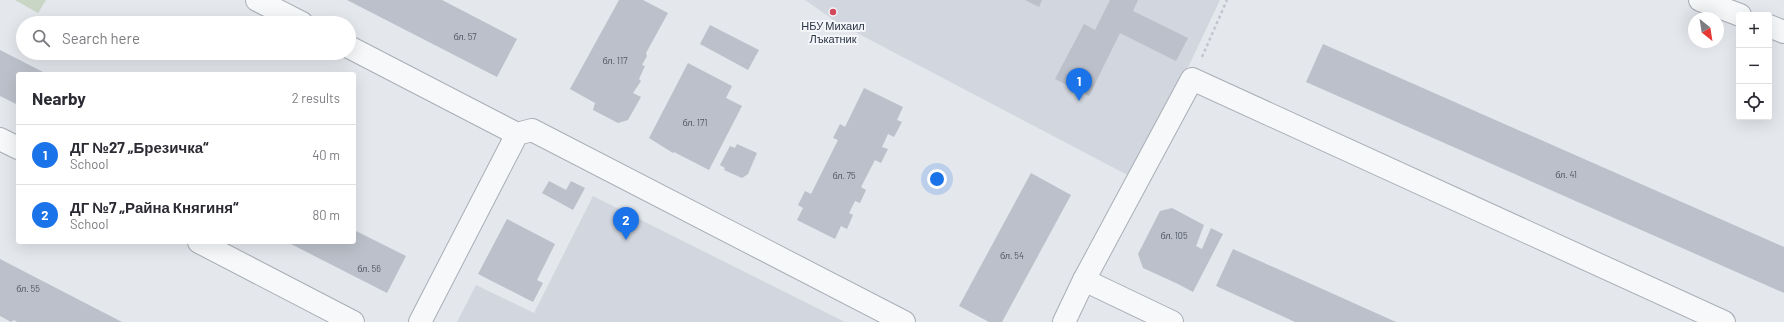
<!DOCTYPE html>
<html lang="en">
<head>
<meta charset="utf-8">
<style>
	:root { --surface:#fff; --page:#f7f7f7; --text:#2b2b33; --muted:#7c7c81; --line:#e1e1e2; --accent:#1a73e8 }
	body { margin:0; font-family:Barlow,sans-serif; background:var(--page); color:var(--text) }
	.controls { position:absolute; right:12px; top:12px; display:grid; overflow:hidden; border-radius:4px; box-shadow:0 4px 16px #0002 }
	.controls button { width:36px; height:36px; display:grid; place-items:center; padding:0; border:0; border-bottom:1px solid var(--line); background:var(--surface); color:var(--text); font:20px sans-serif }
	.compass { position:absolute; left:1688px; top:12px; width:36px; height:36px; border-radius:50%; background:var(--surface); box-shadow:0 4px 16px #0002; rotate:150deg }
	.you { position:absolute; left:937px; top:179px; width:14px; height:14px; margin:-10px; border:3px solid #fff; border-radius:50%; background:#1a73e8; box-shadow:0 0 0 6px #1a73e833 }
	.badge { display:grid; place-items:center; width:26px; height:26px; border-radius:50%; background:var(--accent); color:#fff; font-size:13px; font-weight:700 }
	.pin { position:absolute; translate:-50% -33px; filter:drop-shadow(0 1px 2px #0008) }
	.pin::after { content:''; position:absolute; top:21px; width:14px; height:12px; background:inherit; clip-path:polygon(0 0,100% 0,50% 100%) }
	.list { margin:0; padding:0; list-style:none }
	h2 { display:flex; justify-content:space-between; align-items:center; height:52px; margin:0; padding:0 16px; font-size:17px }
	h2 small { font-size:13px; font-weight:400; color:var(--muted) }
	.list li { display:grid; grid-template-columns:26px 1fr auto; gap:12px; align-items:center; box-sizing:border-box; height:60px; padding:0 16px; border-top:1px solid var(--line) }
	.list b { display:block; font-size:15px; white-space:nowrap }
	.list p { margin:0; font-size:13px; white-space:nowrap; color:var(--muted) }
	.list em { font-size:13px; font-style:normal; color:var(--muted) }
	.icon { flex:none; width:22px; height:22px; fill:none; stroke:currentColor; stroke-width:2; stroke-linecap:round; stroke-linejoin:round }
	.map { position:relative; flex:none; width:1784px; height:322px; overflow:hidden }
	.search { position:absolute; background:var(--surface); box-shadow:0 4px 16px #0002; left:16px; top:16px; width:340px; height:44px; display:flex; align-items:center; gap:10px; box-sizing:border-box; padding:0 14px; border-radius:22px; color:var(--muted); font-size:15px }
	.panel { position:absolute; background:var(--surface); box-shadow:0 4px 16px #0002; left:16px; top:72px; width:340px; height:172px; border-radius:4px }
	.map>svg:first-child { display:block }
</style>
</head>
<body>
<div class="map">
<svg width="1784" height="322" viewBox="0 0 1784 322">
	<rect width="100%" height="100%" fill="#e4e7ec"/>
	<g fill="#d2d6de">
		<path d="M 805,0 L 1220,0 L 1135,179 L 838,23 Z"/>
		<path d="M 593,196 L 845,322 L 457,322 L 476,285 L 534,313 Z"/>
	</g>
	<path fill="#c9d6c5" d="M 15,0 L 46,0 L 38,13 Z"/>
	<g fill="#bbc0ca">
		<path d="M 347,0 L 442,0 L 517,39 L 497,77 Z"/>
		<path d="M 619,0 L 643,0 L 668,13 L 646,53 L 647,56 L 642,65 L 645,66 L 639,79 L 641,81 L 633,93 L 641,97 L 628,120 L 618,123 L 593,110 L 595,103 L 570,89 Z"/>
		<path d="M 1025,0 L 1042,0 L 1039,7 Z"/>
		<path d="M 1110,0 L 1138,0 L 1133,11 L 1188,38 L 1176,61 L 1120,33 L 1089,96 L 1055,79 L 1084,24 L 1095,30 Z"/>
		<path d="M 710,25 L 759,50 L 748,70 L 700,44 Z"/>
		<path d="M 1323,44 L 1784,247 L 1784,293 L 1306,82 Z"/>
		<path d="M 0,50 L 47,74 L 18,74 L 18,105 L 0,96 Z"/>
		<path d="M 688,63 L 732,86 L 726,98 L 742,106 L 709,170 L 674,152 L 673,153 L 649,138 Z"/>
		<path d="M 864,88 L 903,107 L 897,120 L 902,122 L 894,137 L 888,134 L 882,147 L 888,149 L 881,163 L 875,160 L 861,187 L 866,190 L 860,203 L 855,201 L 849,213 L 853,215 L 847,229 L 841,226 L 835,239 L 797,220 L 803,208 L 798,205 L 805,191 L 811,194 L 838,140 L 833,138 L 840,124 L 845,127 Z"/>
		<path d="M 737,144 L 757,153 L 748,174 L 742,178 L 724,170 L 725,168 L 720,165 L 730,146 L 735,148 Z"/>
		<path d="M 1031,173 L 1071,195 L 1002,322 L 989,322 L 959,306 Z"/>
		<path d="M 549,181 L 566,190 L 571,181 L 585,188 L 573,210 L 542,193 Z"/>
		<path d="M 1172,208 L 1204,225 L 1196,246 L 1202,249 L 1211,228 L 1223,234 L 1193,292 L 1178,284 L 1143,268 L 1138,254 L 1160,211 Z"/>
		<path d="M 507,219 L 555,244 L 537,280 L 543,283 L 533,302 L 478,274 Z"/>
		<path d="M 354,230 L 406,256 L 387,293 L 287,242 L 354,242 Z"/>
		<path d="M 1233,249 L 1396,322 L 1295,322 L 1216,286 Z"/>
		<path d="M 0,259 L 122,322 L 17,322 L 14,320 L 11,322 L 0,316 Z"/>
	</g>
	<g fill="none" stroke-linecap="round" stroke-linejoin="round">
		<defs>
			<g id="minor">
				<path d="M 257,0 L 302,23"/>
				<path d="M 1700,0 L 1740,15"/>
				<path d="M 1769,26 L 1784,32"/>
				<path d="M 349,47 L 517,134"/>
				<path d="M 0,139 L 18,148"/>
				<path d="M 199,242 L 353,322"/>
				<path d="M 1084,280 L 1172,322"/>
				<path d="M 420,322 L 517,134 L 532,130 L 904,322"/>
				<path d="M 1064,322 L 1084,280 L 1192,79 L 1724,322"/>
			</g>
		</defs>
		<use href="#minor" stroke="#a9aeb7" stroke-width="24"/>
		<path stroke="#c2c5cb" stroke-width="2.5" stroke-dasharray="3 3" stroke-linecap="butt" d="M 1202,57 L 1227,0"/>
		<use href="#minor" stroke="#f7f8fa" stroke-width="22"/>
	</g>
	<circle fill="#d1495b" stroke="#f4f6f9" stroke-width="1.5" cx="833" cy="12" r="4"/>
	<g text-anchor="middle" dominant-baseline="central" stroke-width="4" stroke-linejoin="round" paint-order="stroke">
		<g font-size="9" fill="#4f5766">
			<text x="465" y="36">бл. 57</text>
			<text x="615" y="60">бл. 117</text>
			<text x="695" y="122">бл. 171</text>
			<text x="1566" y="174">бл. 41</text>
			<text x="844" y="175">бл. 75</text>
			<text x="1174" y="235">бл. 105</text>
			<text x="1012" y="255">бл. 54</text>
			<text x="369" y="268">бл. 56</text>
			<text x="28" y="288">бл. 55</text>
		</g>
		<g font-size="11" fill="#2b3445" stroke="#f4f6f9">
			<text x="833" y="25">НБУ Михаил<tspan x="833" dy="13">Лъкатник</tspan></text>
		</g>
	</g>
</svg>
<div class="controls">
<button>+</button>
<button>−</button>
<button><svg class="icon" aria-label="locate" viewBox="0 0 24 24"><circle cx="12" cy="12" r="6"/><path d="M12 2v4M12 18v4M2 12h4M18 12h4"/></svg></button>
</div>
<svg class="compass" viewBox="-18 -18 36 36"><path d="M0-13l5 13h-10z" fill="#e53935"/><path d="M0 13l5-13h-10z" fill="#7c7c81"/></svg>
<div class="you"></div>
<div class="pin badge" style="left:1079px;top:101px">1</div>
<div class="pin badge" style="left:626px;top:240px">2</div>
<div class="search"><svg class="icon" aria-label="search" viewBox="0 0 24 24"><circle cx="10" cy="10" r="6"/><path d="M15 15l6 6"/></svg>Search here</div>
<section class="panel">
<h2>Nearby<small>2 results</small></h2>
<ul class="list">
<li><span class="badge">1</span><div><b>ДГ №27 „Брезичка“</b><p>School</p></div><em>40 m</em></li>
<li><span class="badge">2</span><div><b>ДГ №7 „Райна Княгиня“</b><p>School</p></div><em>80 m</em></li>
</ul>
</section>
</div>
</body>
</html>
